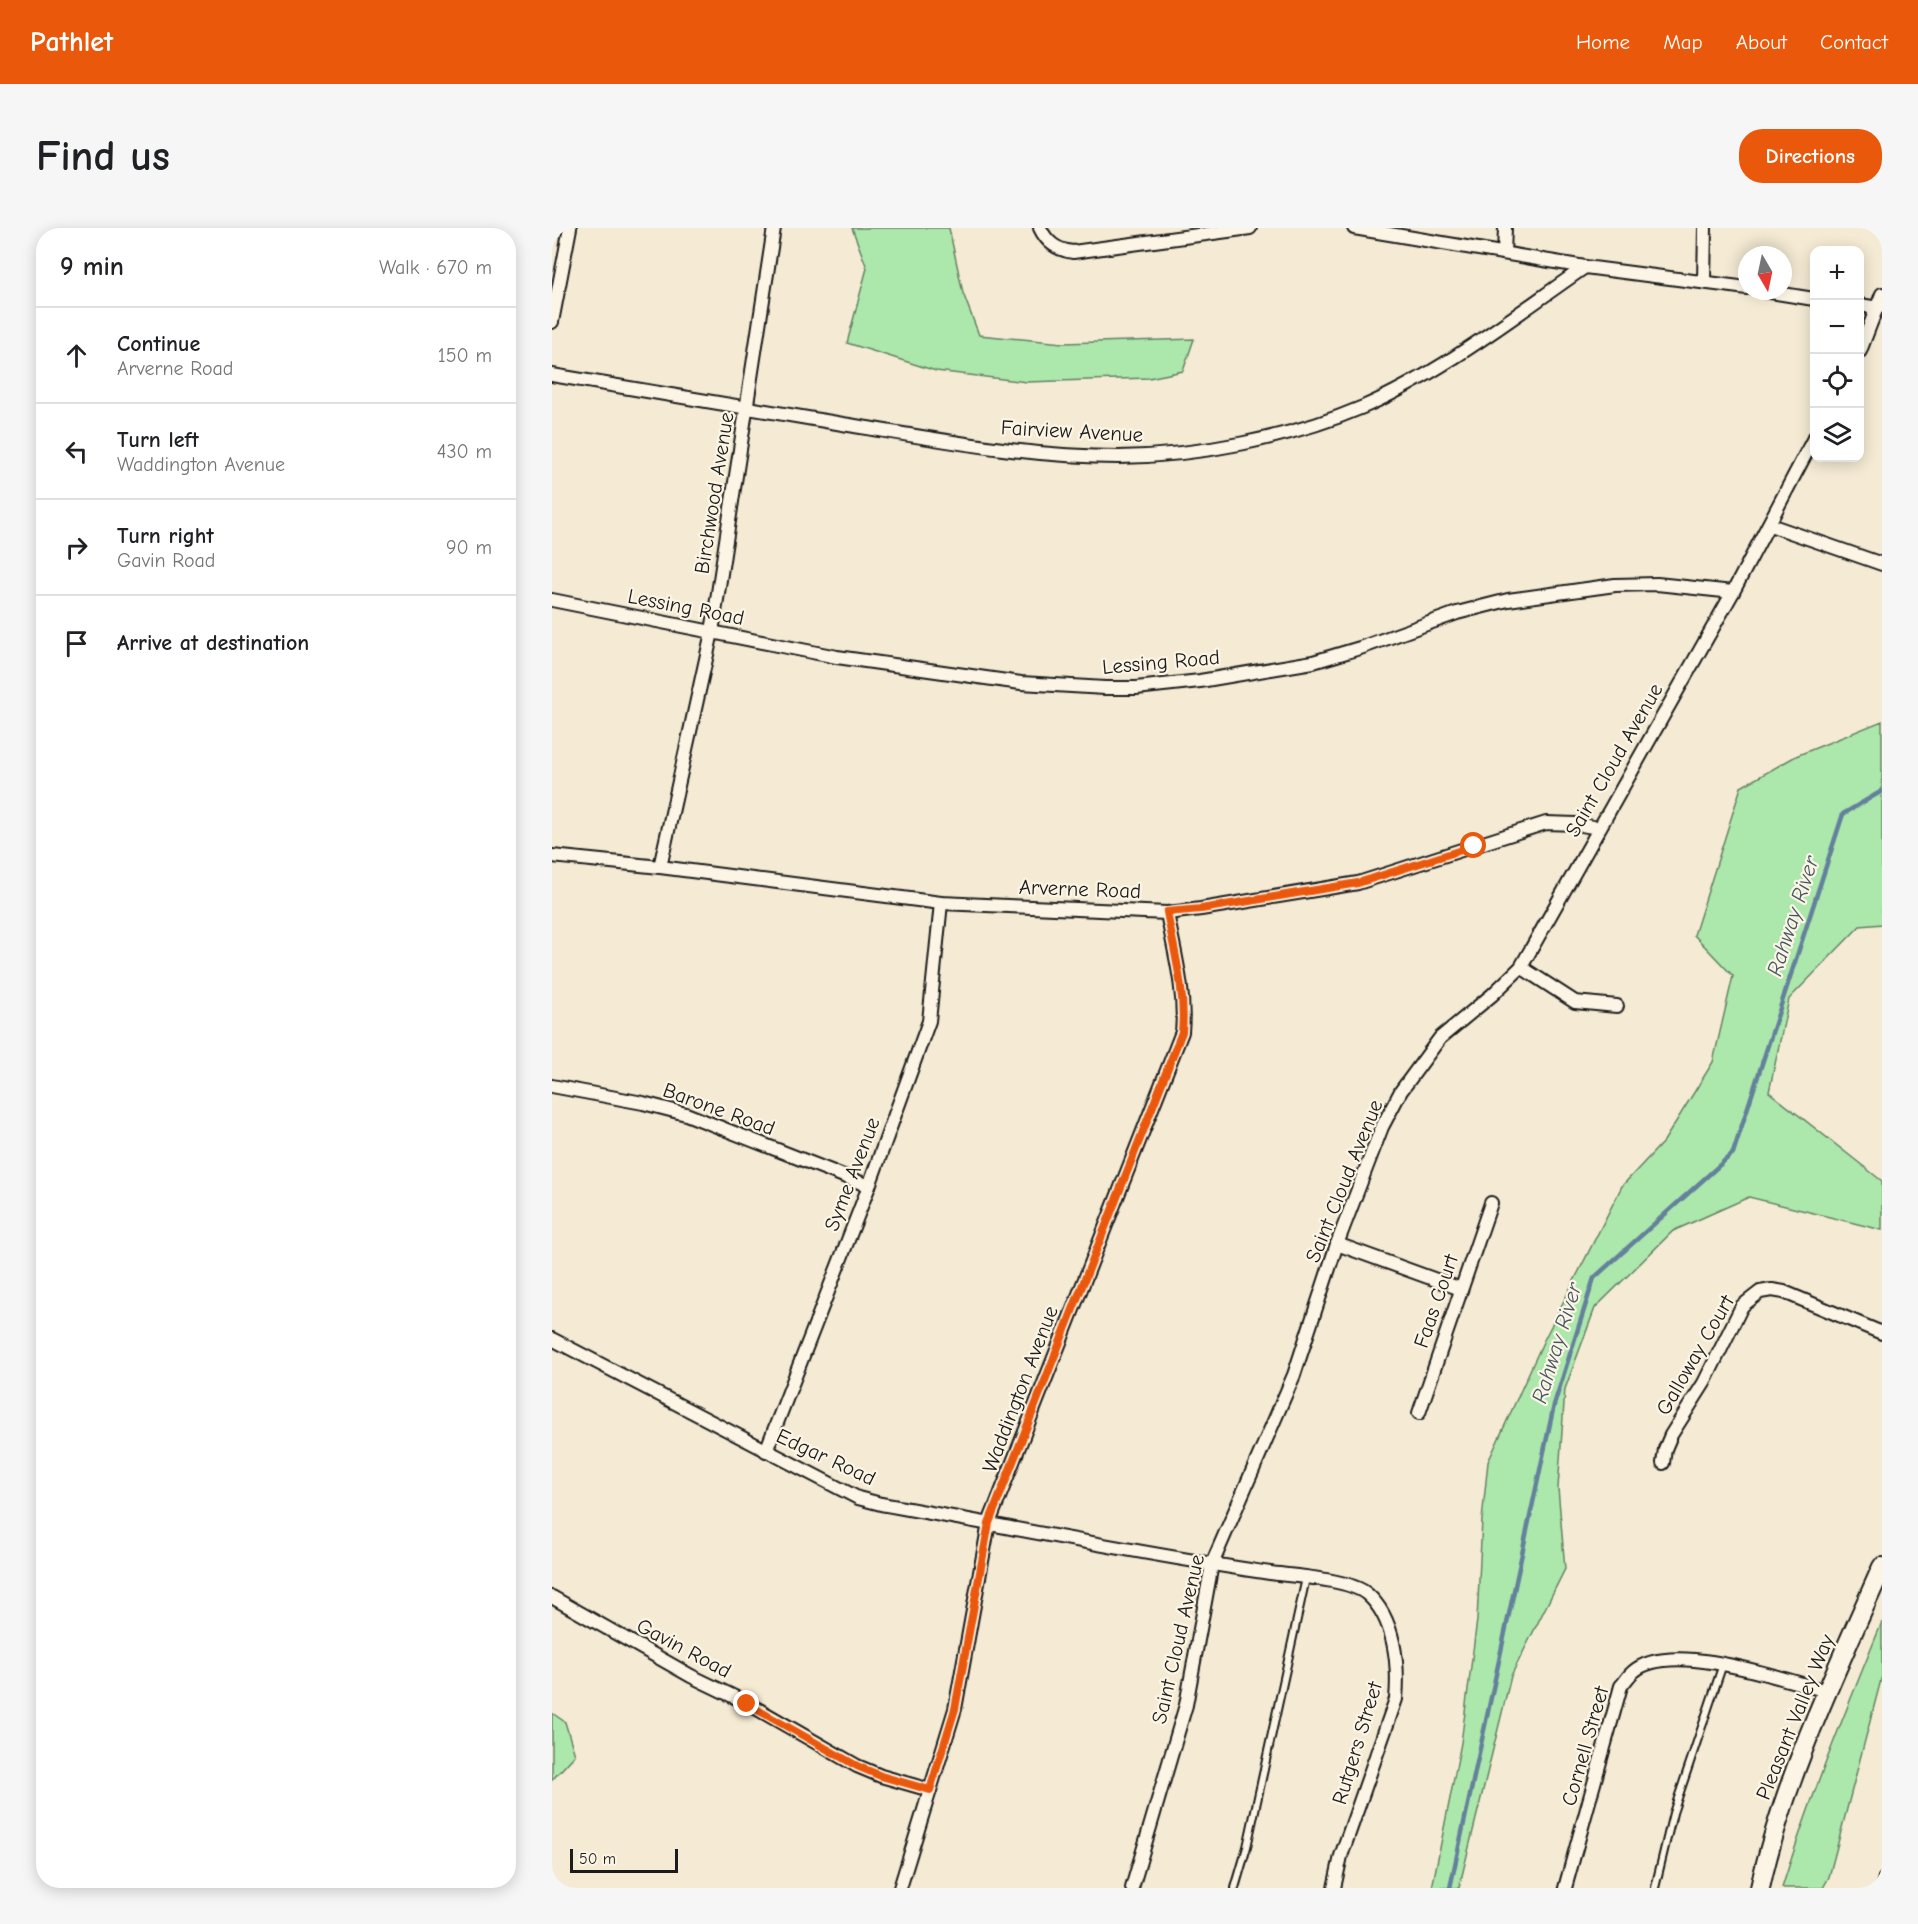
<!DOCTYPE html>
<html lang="en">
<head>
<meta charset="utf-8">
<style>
	:root { --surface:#fff; --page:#f6f6f6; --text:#202124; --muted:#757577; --line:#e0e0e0; --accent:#ea580c }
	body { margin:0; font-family:"Comic Neue",sans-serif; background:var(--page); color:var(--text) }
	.controls { position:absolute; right:18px; top:18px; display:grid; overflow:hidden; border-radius:12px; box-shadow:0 3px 15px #0003 }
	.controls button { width:54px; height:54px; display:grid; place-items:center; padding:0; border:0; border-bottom:2px solid var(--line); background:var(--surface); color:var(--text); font:30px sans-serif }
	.compass { position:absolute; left:1186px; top:18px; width:54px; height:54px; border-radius:50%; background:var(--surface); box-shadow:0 3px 15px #0003; rotate:171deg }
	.scale { position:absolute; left:18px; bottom:15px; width:108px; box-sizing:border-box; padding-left:6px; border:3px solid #1c1c1c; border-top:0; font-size:16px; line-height:21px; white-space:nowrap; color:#1c1c1c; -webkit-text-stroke:4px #fcf5e5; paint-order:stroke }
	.stop { position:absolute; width:18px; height:18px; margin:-14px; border:4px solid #ea580c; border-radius:50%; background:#fff }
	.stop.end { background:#ea580c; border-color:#fff; box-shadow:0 2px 6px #0008 }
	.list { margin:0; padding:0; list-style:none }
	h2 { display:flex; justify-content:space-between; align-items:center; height:78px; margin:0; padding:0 24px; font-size:26px }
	h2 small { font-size:20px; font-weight:400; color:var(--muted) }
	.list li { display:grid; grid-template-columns:39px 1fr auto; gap:18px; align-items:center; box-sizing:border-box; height:96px; padding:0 24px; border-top:2px solid var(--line) }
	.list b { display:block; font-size:22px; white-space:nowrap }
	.list p { margin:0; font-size:20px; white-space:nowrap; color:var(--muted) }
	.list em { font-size:20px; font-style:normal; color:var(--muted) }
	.icon { flex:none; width:33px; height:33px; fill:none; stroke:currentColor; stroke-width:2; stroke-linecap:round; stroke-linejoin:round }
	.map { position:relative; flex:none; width:1330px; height:1660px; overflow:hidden; border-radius:24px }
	header { display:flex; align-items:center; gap:36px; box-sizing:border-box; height:84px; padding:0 30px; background:var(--accent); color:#fff }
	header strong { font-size:28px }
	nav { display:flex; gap:33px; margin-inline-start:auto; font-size:21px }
	.intro { display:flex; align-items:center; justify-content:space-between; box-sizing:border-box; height:144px; padding:0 36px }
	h1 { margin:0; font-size:42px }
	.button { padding:15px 27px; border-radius:24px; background:var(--accent); color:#fff; font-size:21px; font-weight:700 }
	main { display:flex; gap:36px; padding:0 36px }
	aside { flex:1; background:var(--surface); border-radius:24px; box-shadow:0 3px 15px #0003 }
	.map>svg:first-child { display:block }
</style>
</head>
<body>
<header>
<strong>Pathlet</strong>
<nav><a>Home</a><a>Map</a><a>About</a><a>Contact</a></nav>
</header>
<div class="intro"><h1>Find us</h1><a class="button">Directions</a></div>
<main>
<aside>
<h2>9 min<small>Walk · 670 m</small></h2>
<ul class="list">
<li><svg class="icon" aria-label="ahead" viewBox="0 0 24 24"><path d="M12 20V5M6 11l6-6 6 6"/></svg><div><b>Continue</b><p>Arverne Road</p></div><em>150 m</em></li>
<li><svg class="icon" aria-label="left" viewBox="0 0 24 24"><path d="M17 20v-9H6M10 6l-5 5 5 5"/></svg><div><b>Turn left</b><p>Waddington Avenue</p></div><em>430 m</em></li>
<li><svg class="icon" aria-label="right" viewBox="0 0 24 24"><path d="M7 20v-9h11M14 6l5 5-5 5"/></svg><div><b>Turn right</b><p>Gavin Road</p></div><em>90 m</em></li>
<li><svg class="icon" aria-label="arrive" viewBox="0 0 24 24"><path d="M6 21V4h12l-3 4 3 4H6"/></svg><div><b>Arrive at destination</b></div></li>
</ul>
</aside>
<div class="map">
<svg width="1330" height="1660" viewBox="0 0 1330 1660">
	<rect width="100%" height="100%" fill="#f5ebd4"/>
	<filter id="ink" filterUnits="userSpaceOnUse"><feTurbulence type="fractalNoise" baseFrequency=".0167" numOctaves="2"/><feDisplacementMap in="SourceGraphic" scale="12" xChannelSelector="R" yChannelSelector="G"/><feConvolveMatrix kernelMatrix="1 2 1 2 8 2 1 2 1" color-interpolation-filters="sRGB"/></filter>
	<g filter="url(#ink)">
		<g fill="#ace7ac" stroke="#648264" stroke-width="1.5">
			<path d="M 300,0 L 397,0 L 411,65 L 427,107 L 511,115 L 642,111 L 631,143 L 597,150 L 475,154 L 384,143 L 295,115 L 315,40 Z"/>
			<path d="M 1330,493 L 1330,696 L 1308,698 L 1237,771 L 1217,864 L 1330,953 L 1330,1002 L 1197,969 L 1121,1003 L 1043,1080 L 1013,1161 L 1006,1260 L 1013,1341 L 959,1448 L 907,1660 L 880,1660 L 909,1515 L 925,1392 L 930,1292 L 936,1234 L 992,1112 L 1070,958 L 1112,913 L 1161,834 L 1181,748 L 1142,707 L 1189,559 L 1244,528 Z"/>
			<path d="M 1330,1394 L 1330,1448 L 1277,1649 L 1271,1660 L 1230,1660 C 1258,1569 1294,1482 1330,1394 Z"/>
			<path d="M 0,1485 L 13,1494 L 23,1527 L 0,1552 Z"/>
		</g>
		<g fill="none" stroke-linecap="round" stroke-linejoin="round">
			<path stroke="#64819b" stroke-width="4.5" d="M 898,1660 L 1002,1177 L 1042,1050 L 1181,925 L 1291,586 L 1330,563"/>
			<defs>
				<g id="lane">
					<path d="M 683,1660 L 695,1619 L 754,1350"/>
					<path d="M 1103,1660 L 1121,1585 L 1171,1436"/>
					<path d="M 1328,1660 L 1330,1649"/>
				</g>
				<g id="street">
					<path d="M 488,0 C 495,15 505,22 521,24 L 698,0"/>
					<path d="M 802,0 L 1033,39 L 1195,60"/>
					<path d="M 952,25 L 953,0"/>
					<path d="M 1152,54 L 1153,0"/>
					<path d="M 1212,63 L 1262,71"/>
					<path d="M 1308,77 L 1326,80"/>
					<path d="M 0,94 L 18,0"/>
					<path d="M 1308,123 L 1330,66"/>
					<path d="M 0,147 C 95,163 190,179 285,195 C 378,210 472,229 567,229 C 646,228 738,210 811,179 C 891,144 962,88 1033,39"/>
					<path d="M 1218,297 L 1330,336"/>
					<path d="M 0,372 L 285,429 L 469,455 L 553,460 L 584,460 L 648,453 L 761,434 L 808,420 L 905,385 L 956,372 L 1063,357 L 1105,356 L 1181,364"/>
					<path d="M 0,628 L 108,639 L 389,675 L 615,685 L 649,681 L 806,655 L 994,595 L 1024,596 L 1046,600"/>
					<path d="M 108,639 L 160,404 L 222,0"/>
					<path d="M 969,739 L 1023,774 L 1065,778"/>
					<path d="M 0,858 L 91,875 L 134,886 L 317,958"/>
					<path d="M 785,1016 L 909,1061"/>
					<path d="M 0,1111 L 306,1270 L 329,1276 C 458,1299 588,1326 718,1345 C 741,1348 798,1351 815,1366 C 843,1390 847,1437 844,1471 L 789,1628 L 782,1660"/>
					<path d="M 867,1185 L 939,975"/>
					<path d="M 214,1223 L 317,958 L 377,793 L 389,675"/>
					<path d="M 1111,1235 L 1113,1221 L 1119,1207 L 1152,1155 L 1190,1078 L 1208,1064 L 1220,1062 L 1232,1064 L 1330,1105"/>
					<path d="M 0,1369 L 139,1448 L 195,1475 L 305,1538 L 329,1548 L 378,1562"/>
					<path d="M 348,1660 L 403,1481 L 437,1295 L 630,804 C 634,764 622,723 615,685"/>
					<path d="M 580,1660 L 634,1477 L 660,1336 L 742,1147 L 785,1016 L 830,899 L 849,863 L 888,810 L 940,767 L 969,739 L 1181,364 L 1262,210"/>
					<path d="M 1013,1660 L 1069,1458 C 1073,1454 1076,1448 1081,1444 C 1117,1411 1231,1451 1274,1463"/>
				</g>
				<path id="secondary" d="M 1208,1660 C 1232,1550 1285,1441 1330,1339"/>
			</defs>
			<use href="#lane" stroke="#1c1c1c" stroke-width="10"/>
			<use href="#street" stroke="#1c1c1c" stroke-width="16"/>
			<use href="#secondary" stroke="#1c1c1c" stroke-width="22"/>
			<use href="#lane" stroke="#fcf5e5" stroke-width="6"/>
			<use href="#street" stroke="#fcf5e5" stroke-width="12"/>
			<use href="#secondary" stroke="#fcf5e5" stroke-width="18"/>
		</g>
	</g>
	<g fill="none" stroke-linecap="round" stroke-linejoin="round" filter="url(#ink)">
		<path stroke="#ea580c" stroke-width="8" d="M 195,1476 L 305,1538 L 329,1548 L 378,1562 L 403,1481 L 437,1295 L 630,804 C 634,764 622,723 615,684 L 649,681 L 806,655 L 922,618"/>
	</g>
	<g text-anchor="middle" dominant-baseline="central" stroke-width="4.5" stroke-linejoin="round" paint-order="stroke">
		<g font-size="21" fill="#1c1c1c" stroke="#fcf5e5">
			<text transform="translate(520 203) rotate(3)">Fairview Avenue</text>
			<text transform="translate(162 265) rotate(-81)">Birchwood Avenue</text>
			<text transform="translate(134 379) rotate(11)">Lessing Road</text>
			<text transform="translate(609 434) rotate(-5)">Lessing Road</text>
			<text transform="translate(1062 532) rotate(-60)">Saint Cloud Avenue</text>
			<text transform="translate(528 661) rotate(2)">Arverne Road</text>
			<text transform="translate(167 881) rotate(20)">Barone Road</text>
			<text transform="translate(300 946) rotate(-69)">Syme Avenue</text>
			<text transform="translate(792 953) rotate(-68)">Saint Cloud Avenue</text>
			<text transform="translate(884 1073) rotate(-71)">Faas Court</text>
			<text transform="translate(1143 1127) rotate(-60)">Galloway Court</text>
			<text transform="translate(468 1161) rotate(-69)">Waddington Avenue</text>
			<text transform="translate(274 1229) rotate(25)">Edgar Road</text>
			<text transform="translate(626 1411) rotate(-77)">Saint Cloud Avenue</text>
			<text transform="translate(132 1420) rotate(28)">Gavin Road</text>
			<text transform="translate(1243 1489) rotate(-68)">Pleasant Valley Way</text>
			<text transform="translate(805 1515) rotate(-73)">Rutgers Street</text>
			<text transform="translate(1033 1518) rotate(-74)">Cornell Street</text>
		</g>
		<g font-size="22" font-style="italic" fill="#465766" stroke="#fcf5e5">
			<text transform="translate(1241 688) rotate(-72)">Rahway River</text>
			<text transform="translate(1005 1115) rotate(-73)">Rahway River</text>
		</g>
	</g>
</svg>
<div class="controls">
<button>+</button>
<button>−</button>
<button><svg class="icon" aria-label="locate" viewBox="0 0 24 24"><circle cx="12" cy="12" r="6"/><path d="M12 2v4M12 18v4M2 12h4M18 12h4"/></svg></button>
<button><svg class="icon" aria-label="layers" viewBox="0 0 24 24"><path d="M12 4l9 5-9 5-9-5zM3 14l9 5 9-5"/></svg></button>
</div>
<svg class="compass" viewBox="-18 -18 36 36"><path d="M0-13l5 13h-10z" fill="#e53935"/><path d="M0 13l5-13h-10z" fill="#757577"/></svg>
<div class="scale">50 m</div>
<div class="stop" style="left:922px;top:618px"></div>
<div class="stop end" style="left:195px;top:1476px"></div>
</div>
</main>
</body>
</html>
